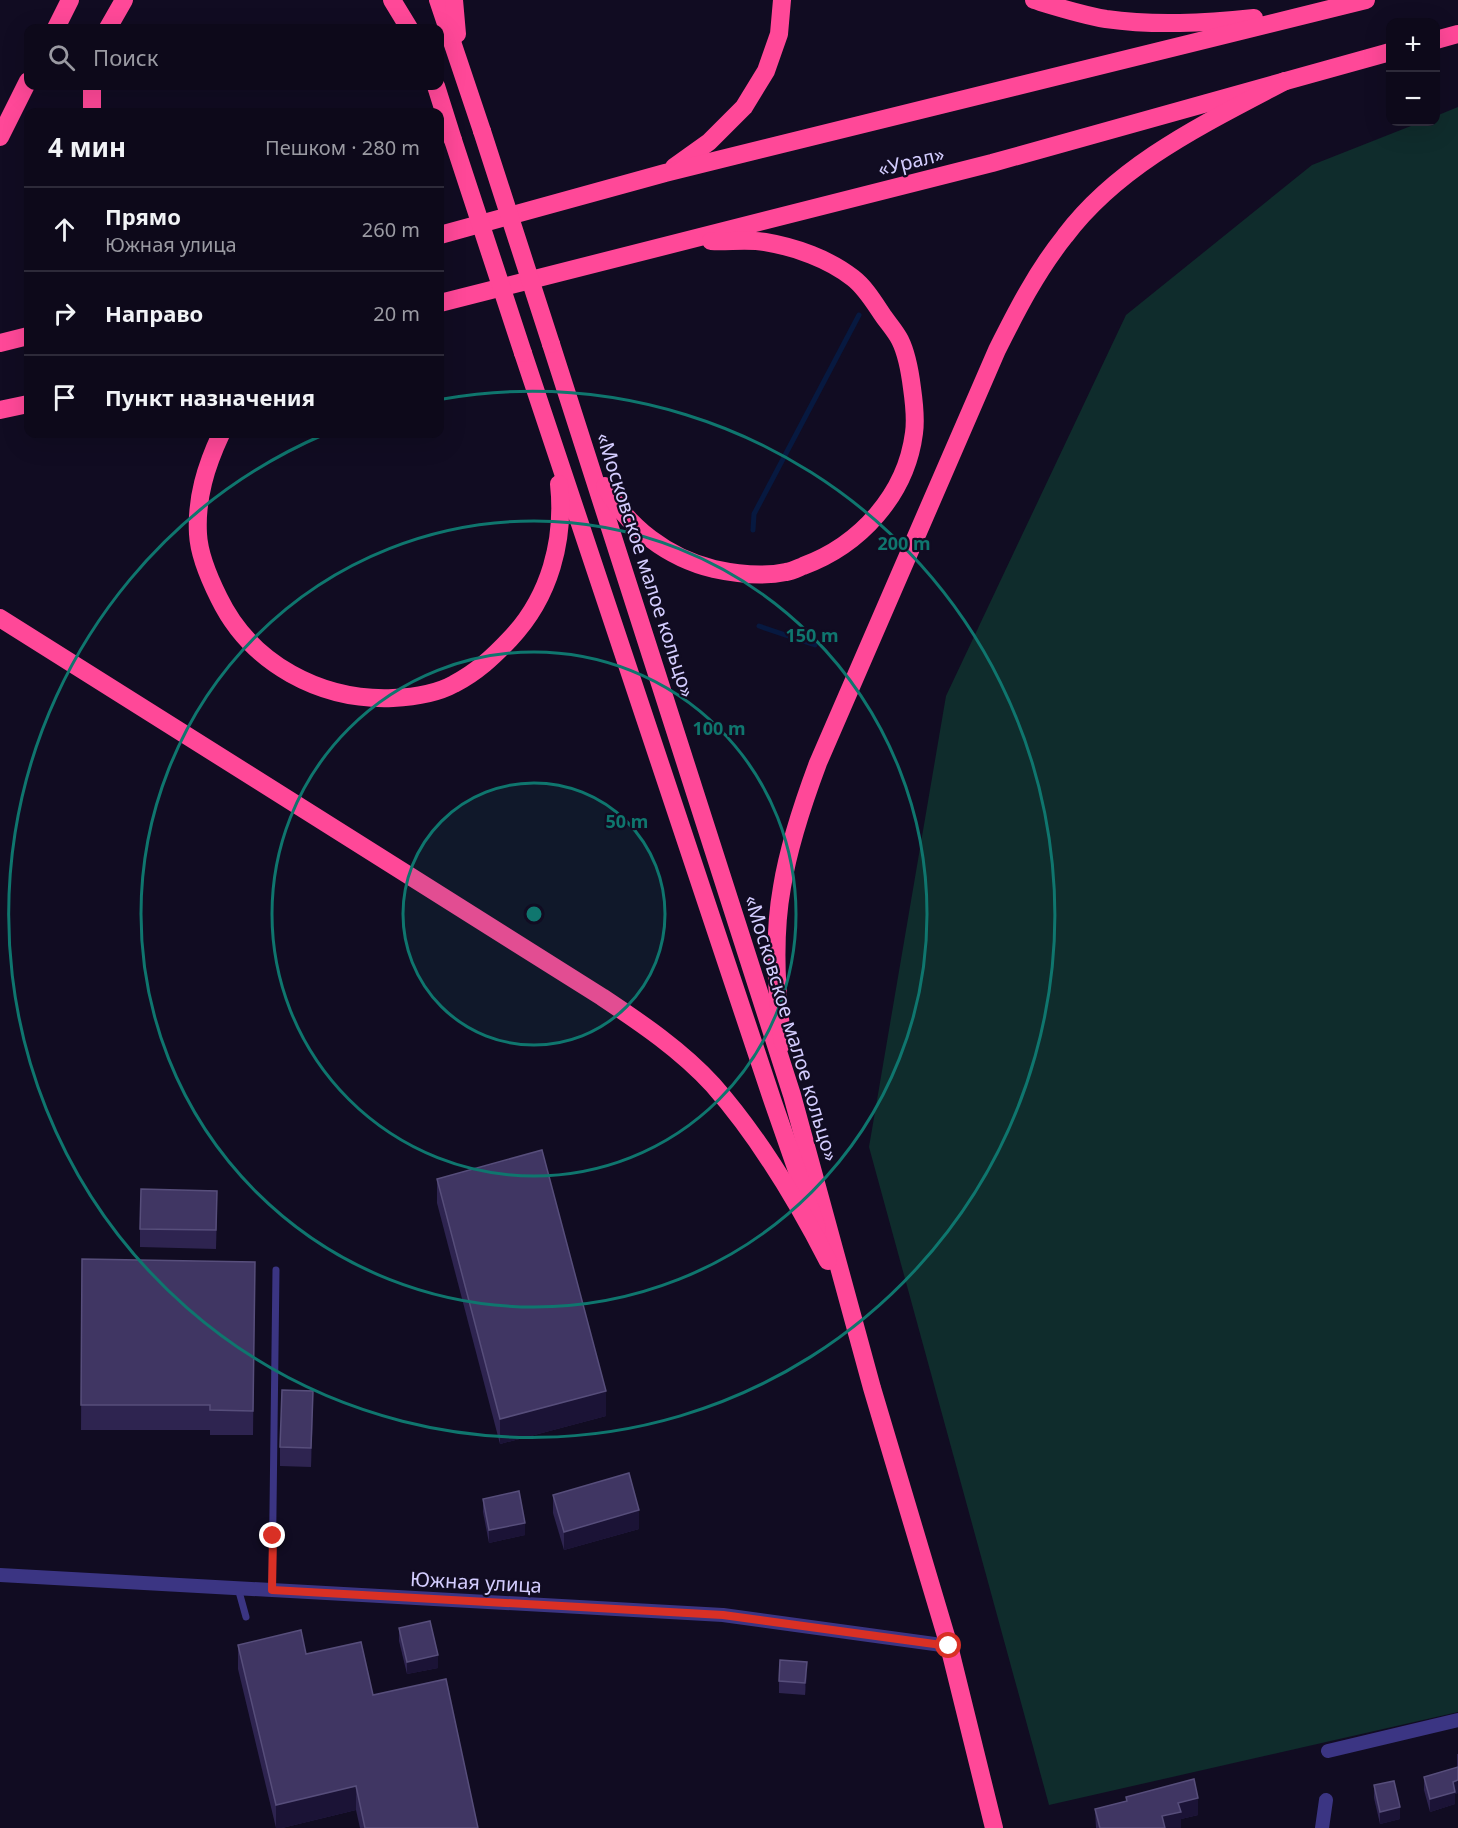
<!DOCTYPE html>
<html lang="ru">
<head>
<meta charset="utf-8">
<style>
	:root { --surface:#0d091a; --page:#1b1727; --text:#f1f3f6; --muted:#9a9aa2; --line:#2d2a39 }
	body { margin:0; font-family:"Noto Sans",sans-serif; background:var(--page); color:var(--text) }
	.controls { position:absolute; right:18px; top:18px; display:grid; overflow:hidden; border-radius:12px; box-shadow:0 6px 24px #0002 }
	.controls button { width:54px; height:54px; display:grid; place-items:center; padding:0; border:0; border-bottom:2px solid var(--line); background:var(--surface); color:var(--text); font:30px sans-serif }
	.stop { position:absolute; width:18px; height:18px; margin:-14px; border:4px solid #d93025; border-radius:50%; background:#fff }
	.stop.end { background:#d93025; border-color:#fff; box-shadow:0 2px 6px #0008 }
	.list { margin:0; padding:0; list-style:none }
	h2 { display:flex; justify-content:space-between; align-items:center; height:78px; margin:0; padding:0 24px; font-size:26px }
	h2 small { font-size:20px; font-weight:400; color:var(--muted) }
	.list li { display:grid; grid-template-columns:39px 1fr auto; gap:18px; align-items:center; box-sizing:border-box; height:84px; padding:0 24px; border-top:2px solid var(--line) }
	.list b { display:block; font-size:22px; white-space:nowrap }
	.list p { margin:0; font-size:20px; white-space:nowrap; color:var(--muted) }
	.list em { font-size:20px; font-style:normal; color:var(--muted) }
	.icon { flex:none; width:33px; height:33px; fill:none; stroke:currentColor; stroke-width:2; stroke-linecap:round; stroke-linejoin:round }
	.map { position:relative; flex:none; width:1458px; height:1828px; overflow:hidden }
	.search { position:absolute; background:var(--surface); box-shadow:0 6px 24px #0002; left:24px; top:24px; width:420px; height:66px; display:flex; align-items:center; gap:15px; box-sizing:border-box; padding:0 21px; border-radius:12px; color:var(--muted); font-size:22px }
	.panel { position:absolute; background:var(--surface); box-shadow:0 6px 24px #0002; left:24px; top:108px; width:420px; height:330px; border-radius:12px }
	.map>svg:first-child { display:block }
</style>
</head>
<body>
<div class="map">
<svg width="1458" height="1828" viewBox="0 0 1458 1828">
	<rect width="100%" height="100%" fill="#110c22"/>
	<path fill="#0f2c2c" d="M 1458,107 L 1458,1712 L 1049,1805 L 869,1147 L 946,696 L 1126,315 L 1312,165 L 1421,122 L 1436,122 L 1436,116 Z"/>
	<g fill="none" stroke-linecap="round" stroke-linejoin="round">
		<g stroke="#071940" stroke-width="5">
			<path d="M 753,530 L 754,514 L 859,315"/>
			<path d="M 759,626 L 815,645"/>
		</g>
		<g stroke="#3b3583" stroke-width="7">
			<path d="M 238,1588 L 246,1617"/>
			<path d="M 272,1590 L 276,1270"/>
		</g>
		<g stroke="#3b3583" stroke-width="14">
			<path d="M 0,1575 L 723,1615 L 949,1646"/>
			<path d="M 1328,1751 L 1458,1720"/>
			<path d="M 1322,1828 L 1326,1800"/>
		</g>
		<g stroke="#ff4898" stroke-width="18">
			<path d="M 392,0 L 409,28"/>
			<path d="M 438,0 L 482,131"/>
			<path d="M 454,0 L 457,34"/>
			<path d="M 1034,0 C 1057,7 1082,15 1106,19 C 1155,26 1205,23 1254,18"/>
			<path d="M 56,28 L 70,0"/>
			<path d="M 108,28 L 124,0"/>
			<path d="M 1436,40 L 1458,34"/>
			<path d="M 436,86 L 453,140"/>
			<path d="M 92,112 L 92,86"/>
			<path d="M 0,137 L 28,81"/>
			<path d="M 674,167 L 709,142 L 744,107 L 766,71 L 779,34 L 782,0"/>
			<path d="M 440,235 L 665,173 L 1366,0"/>
			<path d="M 440,303 L 992,163 L 1390,52"/>
			<path d="M 0,343 L 28,336"/>
			<path d="M 551,344 L 792,1095 L 872,1388 L 949,1646 L 994,1828"/>
			<path d="M 523,353 L 773,1102 L 817,1228"/>
			<path d="M 0,410 L 28,404"/>
			<path d="M 221,434 C 206,466 196,498 198,534 C 199,554 210,580 219,598 C 251,664 321,701 393,698 C 414,697 436,694 454,684 C 477,672 493,657 510,639 C 550,597 565,540 559,484"/>
			<path d="M 605,486 C 627,527 668,558 714,569 C 737,574 763,577 786,572 C 792,571 798,568 803,566 C 860,545 906,495 914,433 C 916,419 914,402 912,388 C 910,372 907,354 900,340 C 896,332 889,324 884,317 C 875,304 866,288 853,278 C 829,259 795,247 765,242 C 748,239 728,242 711,241"/>
			<path d="M 0,618 L 602,997 C 641,1023 681,1050 713,1085 C 759,1137 796,1199 828,1261"/>
			<path d="M 783,1043 C 776,992 773,937 782,887 C 789,844 803,803 818,763 L 997,350 C 1017,310 1037,271 1065,236 C 1120,163 1206,123 1285,81"/>
		</g>
		<g stroke="#ff4898" stroke-width="18">
			<path d="M 482,131 L 551,344"/>
			<path d="M 453,140 L 523,353"/>
		</g>
	</g>
	<g fill="#2e2450">
		<path d="M 437,1179 L 606,1416 L 500,1444 L 437,1203 Z"/>
		<path d="M 217,1210 L 216,1249 L 140,1247 L 140,1229 Z"/>
		<path d="M 82,1259 L 255,1262 L 253,1435 L 210,1435 L 210,1430 L 81,1430 Z"/>
		<path d="M 313,1410 L 311,1467 L 280,1466 L 280,1447 Z"/>
		<path d="M 553,1495 L 639,1529 L 564,1550 L 553,1513 Z"/>
		<path d="M 483,1499 L 525,1535 L 489,1543 L 483,1512 Z"/>
		<path d="M 399,1628 L 438,1668 L 407,1674 L 399,1641 Z"/>
		<path d="M 238,1645 L 306,1654 L 373,1695 L 478,1828 L 360,1828 L 356,1810 L 282,1828 L 276,1828 L 238,1669 Z"/>
		<path d="M 807,1674 L 805,1695 L 779,1693 L 779,1681 Z"/>
		<path d="M 1457,1754 L 1458,1754 L 1458,1793 L 1455,1794 L 1455,1804 L 1430,1812 L 1424,1790 L 1424,1777 L 1457,1767 Z"/>
		<path d="M 1374,1785 L 1400,1819 L 1380,1824 L 1374,1798 Z"/>
		<path d="M 1126,1797 L 1198,1815 L 1181,1819 L 1181,1828 L 1096,1828 L 1095,1809 L 1126,1801 Z"/>
	</g>
	<g fill="#1b1336">
		<path d="M 313,1391 L 313,1410 L 311,1467 L 311,1448 Z"/>
		<path d="M 606,1391 L 606,1416 L 500,1444 L 500,1419 Z"/>
		<path d="M 639,1510 L 639,1529 L 564,1550 L 564,1532 Z"/>
		<path d="M 525,1523 L 525,1535 L 489,1543 L 489,1530 Z"/>
		<path d="M 438,1655 L 438,1668 L 407,1674 L 407,1662 Z"/>
		<path d="M 807,1662 L 807,1674 L 805,1695 L 805,1683 Z"/>
		<path d="M 1458,1780 L 1458,1793 L 1455,1794 L 1455,1804 L 1430,1812 L 1430,1799 L 1453,1782 Z"/>
		<path d="M 356,1786 L 356,1810 L 282,1828 L 276,1828 L 276,1805 Z"/>
		<path d="M 1198,1798 L 1198,1815 L 1181,1819 L 1181,1828 L 1162,1828 L 1162,1816 L 1178,1803 Z"/>
		<path d="M 1400,1807 L 1400,1819 L 1380,1824 L 1380,1812 Z"/>
	</g>
	<g fill="#403663" stroke="#574e7b" stroke-width="1.5">
		<path d="M 542,1150 L 606,1391 L 500,1419 L 437,1179 Z"/>
		<path d="M 141,1189 L 217,1191 L 216,1230 L 140,1229 Z"/>
		<path d="M 82,1259 L 255,1262 L 253,1411 L 210,1410 L 210,1405 L 81,1405 Z"/>
		<path d="M 282,1390 L 313,1391 L 311,1448 L 280,1447 Z"/>
		<path d="M 629,1473 L 639,1510 L 564,1532 L 553,1495 Z"/>
		<path d="M 519,1491 L 525,1523 L 489,1530 L 483,1499 Z"/>
		<path d="M 430,1621 L 438,1655 L 407,1662 L 399,1628 Z"/>
		<path d="M 301,1630 L 306,1654 L 361,1642 L 373,1695 L 446,1679 L 478,1828 L 365,1828 L 356,1786 L 276,1805 L 238,1645 Z"/>
		<path d="M 780,1660 L 807,1662 L 805,1683 L 779,1681 Z"/>
		<path d="M 1458,1767 L 1458,1780 L 1453,1782 L 1455,1792 L 1430,1799 L 1424,1777 Z"/>
		<path d="M 1194,1779 L 1198,1798 L 1178,1803 L 1181,1812 L 1162,1816 L 1165,1828 L 1100,1828 L 1095,1809 L 1127,1801 L 1126,1797 Z"/>
		<path d="M 1394,1781 L 1400,1807 L 1380,1812 L 1374,1785 Z"/>
	</g>
	<g fill="none" stroke-linecap="round" stroke-linejoin="round">
		<path stroke="#d93025" stroke-width="8" d="M 273,1536 L 272,1590 L 723,1615 L 949,1646"/>
	</g>
	<circle cx="534" cy="914" r="131" fill="#0f766e" fill-opacity=".12"/>
	<g fill="none" stroke="#0f766e" stroke-width="3">
		<circle cx="534" cy="914" r="131"/>
		<circle cx="534" cy="914" r="262"/>
		<circle cx="534" cy="914" r="393"/>
		<path d="M443 399A523 523 0 1 1 325 434"/>
	</g>
	<g text-anchor="middle" dominant-baseline="central" stroke-width="4.5" stroke-linejoin="round" paint-order="stroke">
		<g font-size="20" fill="#d4cdff" stroke="#110c22">
			<text transform="translate(911 161) rotate(-14)">«Урал»</text>
			<text transform="translate(646 565) rotate(72)">«Московское малое кольцо»</text>
			<text transform="translate(792 1028) rotate(73)">«Московское малое кольцо»</text>
			<text transform="translate(476 1582) rotate(3)">Южная улица</text>
		</g>
	</g>
	<circle cx="534" cy="914" r="9" fill="#0f766e" stroke="#110c22" stroke-width="3"/>
	<g font-size="18" text-anchor="middle" font-weight="bold" fill="#0f766e" stroke="#110c22" stroke-width="4.5" stroke-linejoin="round" paint-order="stroke">
		<text x="904" y="550">200 m</text>
		<text x="812" y="642">150 m</text>
		<text x="719" y="735">100 m</text>
		<text x="627" y="828">50 m</text>
	</g>
</svg>
<div class="controls">
<button>+</button>
<button>−</button>
</div>
<div class="stop" style="left:949px;top:1646px"></div>
<div class="stop end" style="left:273px;top:1536px"></div>
<div class="search"><svg class="icon" aria-label="search" viewBox="0 0 24 24"><circle cx="10" cy="10" r="6"/><path d="M15 15l6 6"/></svg>Поиск</div>
<section class="panel">
<h2>4 мин<small>Пешком · 280 m</small></h2>
<ul class="list">
<li><svg class="icon" aria-label="ahead" viewBox="0 0 24 24"><path d="M12 20V5M6 11l6-6 6 6"/></svg><div><b>Прямо</b><p>Южная улица</p></div><em>260 m</em></li>
<li><svg class="icon" aria-label="right" viewBox="0 0 24 24"><path d="M7 20v-9h11M14 6l5 5-5 5"/></svg><div><b>Направо</b></div><em>20 m</em></li>
<li><svg class="icon" aria-label="arrive" viewBox="0 0 24 24"><path d="M6 21V4h12l-3 4 3 4H6"/></svg><div><b>Пункт назначения</b></div></li>
</ul>
</section>
</div>
</body>
</html>
